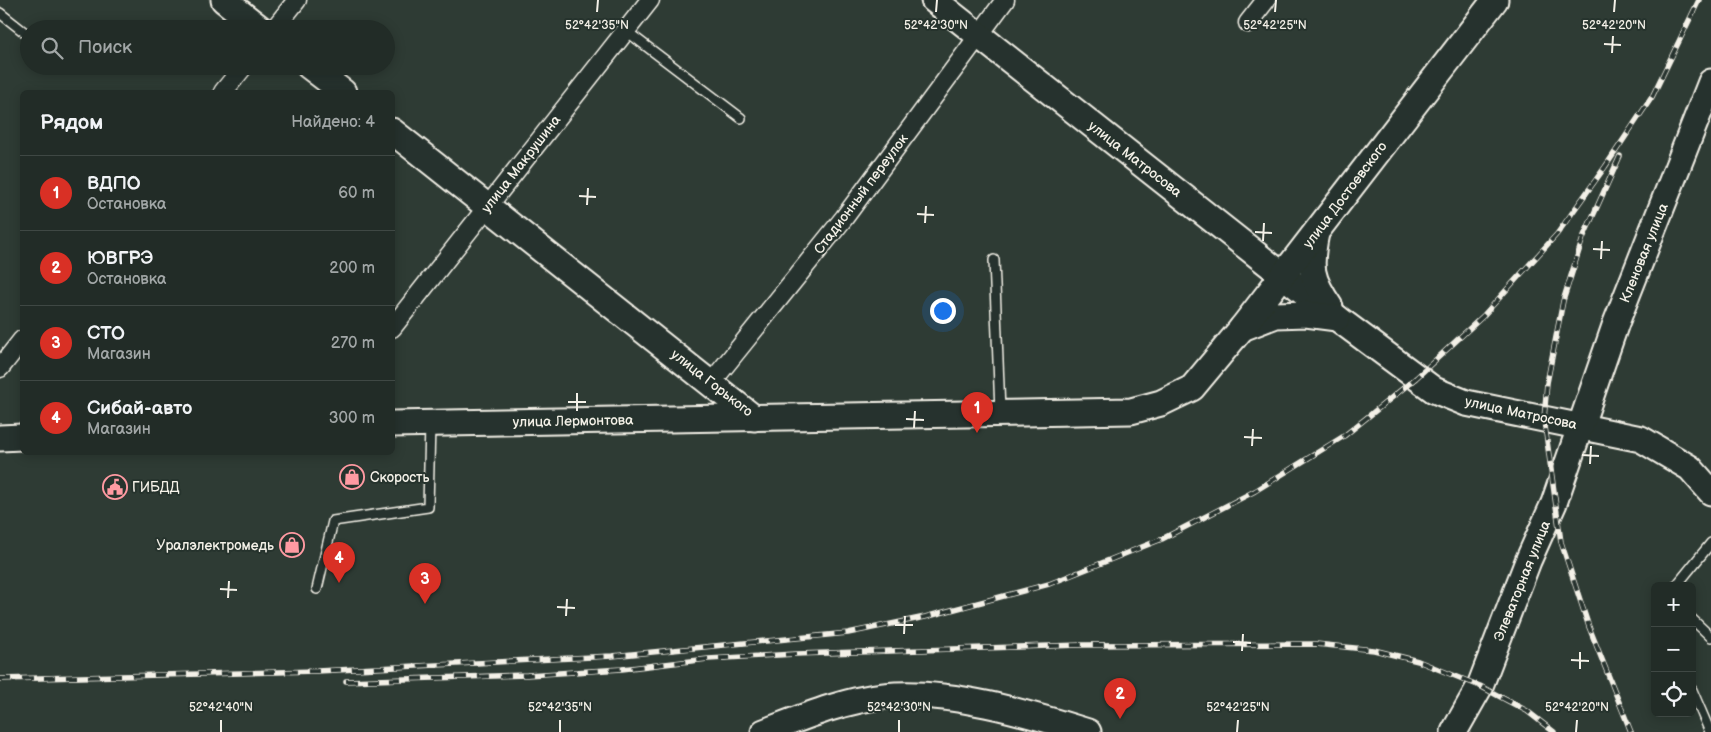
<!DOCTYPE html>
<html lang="ru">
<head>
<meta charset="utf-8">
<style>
	:root { --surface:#222c27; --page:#2a342f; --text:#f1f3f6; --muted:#a2a7a7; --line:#3f4844; --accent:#d93025 }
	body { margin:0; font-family:"Balsamiq Sans",sans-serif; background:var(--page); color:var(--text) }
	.controls { position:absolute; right:15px; bottom:15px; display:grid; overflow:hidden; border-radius:8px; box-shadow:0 2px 12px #0003 }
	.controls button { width:45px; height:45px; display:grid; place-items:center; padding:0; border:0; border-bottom:1px solid var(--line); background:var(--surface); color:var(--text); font:25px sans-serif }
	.you { position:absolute; left:942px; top:310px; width:18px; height:18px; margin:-12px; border:4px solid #fff; border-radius:50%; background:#1a73e8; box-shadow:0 0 0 8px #1a73e833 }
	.badge { display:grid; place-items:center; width:32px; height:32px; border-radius:50%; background:var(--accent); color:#fff; font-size:16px; font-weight:700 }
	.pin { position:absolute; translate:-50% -41px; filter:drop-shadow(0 1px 2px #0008) }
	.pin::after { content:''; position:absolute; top:26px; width:18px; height:15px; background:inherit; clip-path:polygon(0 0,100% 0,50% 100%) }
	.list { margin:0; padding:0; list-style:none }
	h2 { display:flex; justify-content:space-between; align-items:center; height:65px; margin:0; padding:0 20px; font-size:21px }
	h2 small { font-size:16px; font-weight:400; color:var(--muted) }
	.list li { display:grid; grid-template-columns:32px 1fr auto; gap:15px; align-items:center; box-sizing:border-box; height:75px; padding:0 20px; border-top:1px solid var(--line) }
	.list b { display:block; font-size:19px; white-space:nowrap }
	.list p { margin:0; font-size:16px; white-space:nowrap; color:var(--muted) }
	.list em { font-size:16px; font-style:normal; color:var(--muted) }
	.icon { flex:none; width:28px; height:28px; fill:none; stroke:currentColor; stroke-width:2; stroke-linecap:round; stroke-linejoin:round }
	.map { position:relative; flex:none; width:1711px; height:732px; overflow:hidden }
	.search { position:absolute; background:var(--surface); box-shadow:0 2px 12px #0003; left:20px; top:20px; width:375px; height:55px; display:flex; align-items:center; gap:12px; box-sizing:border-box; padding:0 18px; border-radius:28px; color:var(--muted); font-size:19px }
	.panel { position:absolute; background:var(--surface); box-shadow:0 2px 12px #0003; left:20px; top:90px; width:375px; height:365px; border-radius:8px }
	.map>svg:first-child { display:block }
</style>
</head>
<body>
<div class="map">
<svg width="1711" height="732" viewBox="0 0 1711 732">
	<rect width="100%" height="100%" fill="#2e3b34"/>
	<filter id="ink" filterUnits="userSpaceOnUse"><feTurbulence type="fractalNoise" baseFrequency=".02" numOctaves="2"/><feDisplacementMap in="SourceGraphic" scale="10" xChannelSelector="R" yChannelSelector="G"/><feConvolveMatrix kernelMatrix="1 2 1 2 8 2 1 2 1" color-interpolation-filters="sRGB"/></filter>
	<g filter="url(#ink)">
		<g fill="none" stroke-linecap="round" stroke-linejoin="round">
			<defs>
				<g id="lane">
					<path d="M 0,13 L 28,35"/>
					<path d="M 625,30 L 741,118"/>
					<path d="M 994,260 L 1000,411"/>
					<path d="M 1676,586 L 1711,543"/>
					<path d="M 317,589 L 333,521 L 428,507 L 430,424"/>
					<path d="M 1692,619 L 1711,637"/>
					<path d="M 1692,690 L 1710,732"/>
				</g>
				<g id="street">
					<path d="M 1248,23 L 1266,0"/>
					<path d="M 274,29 L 297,0"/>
					<path d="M 223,92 L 244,66"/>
					<path d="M 392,328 L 650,0"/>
					<path d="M 0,368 L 22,340"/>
					<path d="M 711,383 L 844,218 L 1005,0"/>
				</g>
				<g id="secondary">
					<path d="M 224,0 L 261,29"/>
					<path d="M 934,0 L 1337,318 L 1434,390 L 1466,403 L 1641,439 L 1690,468 L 1711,492"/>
					<path d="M 309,66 L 343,92"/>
					<path d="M 392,131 L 754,418"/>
					<path d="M 1316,233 C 1309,267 1310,278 1330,307"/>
					<path d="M 1242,328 L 1276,315 L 1306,314 L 1337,318"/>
					<path d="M 392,424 L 1131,411 L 1161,403 L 1192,388 L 1242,328 L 1495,0"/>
					<path d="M 0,438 L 22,437"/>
					<path d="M 764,732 C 801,718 844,700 884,696 C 946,689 1028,713 1088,732"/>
					<path d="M 1454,732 L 1480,686 L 1528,561 L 1554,503 L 1616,323 L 1711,82"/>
				</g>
			</defs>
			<use href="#lane" stroke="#f4f1e8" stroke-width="12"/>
			<use href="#street" stroke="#f4f1e8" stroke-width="21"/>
			<use href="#secondary" stroke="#f4f1e8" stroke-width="29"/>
			<use href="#lane" stroke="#26332d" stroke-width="9"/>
			<use href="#street" stroke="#26332d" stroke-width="18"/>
			<use href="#secondary" stroke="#26332d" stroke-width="25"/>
			<defs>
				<g id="rail">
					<path d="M 1620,156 L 1583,238 L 1563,301 L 1547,383 L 1544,419 L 1561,542 L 1589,627 L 1631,732"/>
					<path d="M 0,679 L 317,671 L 612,656 L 848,633 L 925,617 L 1049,584 L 1162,539 L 1255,491 L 1344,436 L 1416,378 L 1483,316 L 1557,234 L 1605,167 L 1652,97 L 1699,0"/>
					<path d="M 346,681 L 527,675 L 622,669 L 708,659 L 796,654 L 1081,645 L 1316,644 L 1374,650 L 1418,661 L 1480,686 L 1527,711 L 1554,732"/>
				</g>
			</defs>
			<use href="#rail" stroke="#f4f1e8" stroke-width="5.5"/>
			<use href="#rail" stroke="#26332d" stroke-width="4" stroke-dasharray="11" stroke-linecap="butt"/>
		</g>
	</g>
	<path fill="none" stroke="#f4f1e8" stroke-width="2" d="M 597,12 L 598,0M 936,12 L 937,0M 1275,12 L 1276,0M 1614,12 L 1615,0M 1604,44 L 1621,45M 1612,53 L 1613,36M 579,196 L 596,197M 587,205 L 588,188M 917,214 L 934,215M 925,223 L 926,206M 1255,232 L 1272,233M 1263,241 L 1264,223M 1593,249 L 1610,250M 1601,259 L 1602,241M 568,402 L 586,402M 577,411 L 577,393M 906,419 L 924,420M 914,428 L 915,411M 1244,437 L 1262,438M 1252,446 L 1253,429M 1582,455 L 1599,456M 1590,464 L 1591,446M 220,589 L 237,590M 228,598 L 229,581M 557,607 L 575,608M 566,616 L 567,599M 895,625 L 913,625M 904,634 L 905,616M 1233,642 L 1251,643M 1242,651 L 1243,634M 1571,660 L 1589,661M 1580,669 L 1580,652M 221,732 L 221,720M 560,732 L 560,720M 899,732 L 899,720M 1237,732 L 1238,720M 1576,732 L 1577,720"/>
	<defs>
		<symbol id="shop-ring" viewBox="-11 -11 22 22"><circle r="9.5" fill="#26332d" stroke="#ff9aa2" stroke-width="1.5"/><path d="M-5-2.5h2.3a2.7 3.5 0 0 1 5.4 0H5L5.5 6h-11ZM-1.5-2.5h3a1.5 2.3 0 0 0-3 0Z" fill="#ff9aa2"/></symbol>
		<symbol id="civic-ring" viewBox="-11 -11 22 22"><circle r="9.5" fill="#26332d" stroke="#ff9aa2" stroke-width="1.5"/><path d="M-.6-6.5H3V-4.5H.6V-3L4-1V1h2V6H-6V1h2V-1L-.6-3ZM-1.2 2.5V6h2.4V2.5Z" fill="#ff9aa2"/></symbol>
	</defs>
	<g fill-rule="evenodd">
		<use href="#shop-ring" x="338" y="463" width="28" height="28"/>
		<use href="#civic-ring" x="101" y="473" width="28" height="28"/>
		<use href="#shop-ring" x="278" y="531" width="28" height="28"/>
	</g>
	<g text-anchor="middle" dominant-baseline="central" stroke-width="4" stroke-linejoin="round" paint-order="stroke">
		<g font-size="14" fill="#f4f1e8" stroke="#26332d">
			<text transform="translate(1135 159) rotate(38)">улица Матросова</text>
			<text transform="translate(521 164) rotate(-52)">улица Макрушина</text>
			<text transform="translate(861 194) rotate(-53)">Стадионный переулок</text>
			<text transform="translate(1345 195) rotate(-53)">улица Достоевского</text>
			<text transform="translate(1644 253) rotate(-68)">Кленовая улица</text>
			<text transform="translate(712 383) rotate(38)">улица Горького</text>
			<text transform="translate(1521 413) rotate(12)">улица Матросова</text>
			<text transform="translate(573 421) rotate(-1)">улица Лермонтова</text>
			<text transform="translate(1522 581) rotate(-68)">Элеваторная улица</text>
		</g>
		<g font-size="14" fill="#f4f1e8" stroke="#26332d" text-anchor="start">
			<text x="370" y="477">Скорость</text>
			<text x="132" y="487">ГИБДД</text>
			<text x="274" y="545" text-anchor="end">Уралэлектромедь</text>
		</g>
	</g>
	<g font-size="12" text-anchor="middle" fill="#f4f1e8" stroke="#26332d" stroke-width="4" stroke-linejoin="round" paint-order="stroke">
		<text x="597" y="29">52°42'35"N</text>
		<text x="936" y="29">52°42'30"N</text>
		<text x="1275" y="29">52°42'25"N</text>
		<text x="1614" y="29">52°42'20"N</text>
		<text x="221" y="711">52°42'40"N</text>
		<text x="560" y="711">52°42'35"N</text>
		<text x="899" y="711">52°42'30"N</text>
		<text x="1238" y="711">52°42'25"N</text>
		<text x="1577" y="711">52°42'20"N</text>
	</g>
</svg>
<div class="controls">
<button>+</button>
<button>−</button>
<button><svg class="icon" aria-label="locate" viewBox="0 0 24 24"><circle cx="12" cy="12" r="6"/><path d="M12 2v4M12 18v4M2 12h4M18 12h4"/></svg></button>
</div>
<div class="you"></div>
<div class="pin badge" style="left:977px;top:433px">1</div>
<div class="pin badge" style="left:1120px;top:719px">2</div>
<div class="pin badge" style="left:425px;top:604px">3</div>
<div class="pin badge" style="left:339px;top:583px">4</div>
<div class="search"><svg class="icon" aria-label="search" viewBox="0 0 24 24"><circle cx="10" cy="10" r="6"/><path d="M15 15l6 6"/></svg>Поиск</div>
<section class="panel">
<h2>Рядом<small>Найдено: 4</small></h2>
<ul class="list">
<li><span class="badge">1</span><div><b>ВДПО</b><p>Остановка</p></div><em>60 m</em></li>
<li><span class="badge">2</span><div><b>ЮВГРЭ</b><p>Остановка</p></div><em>200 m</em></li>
<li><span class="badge">3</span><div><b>СТО</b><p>Магазин</p></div><em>270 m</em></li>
<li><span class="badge">4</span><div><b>Сибай-авто</b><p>Магазин</p></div><em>300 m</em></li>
</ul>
</section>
</div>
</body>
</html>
